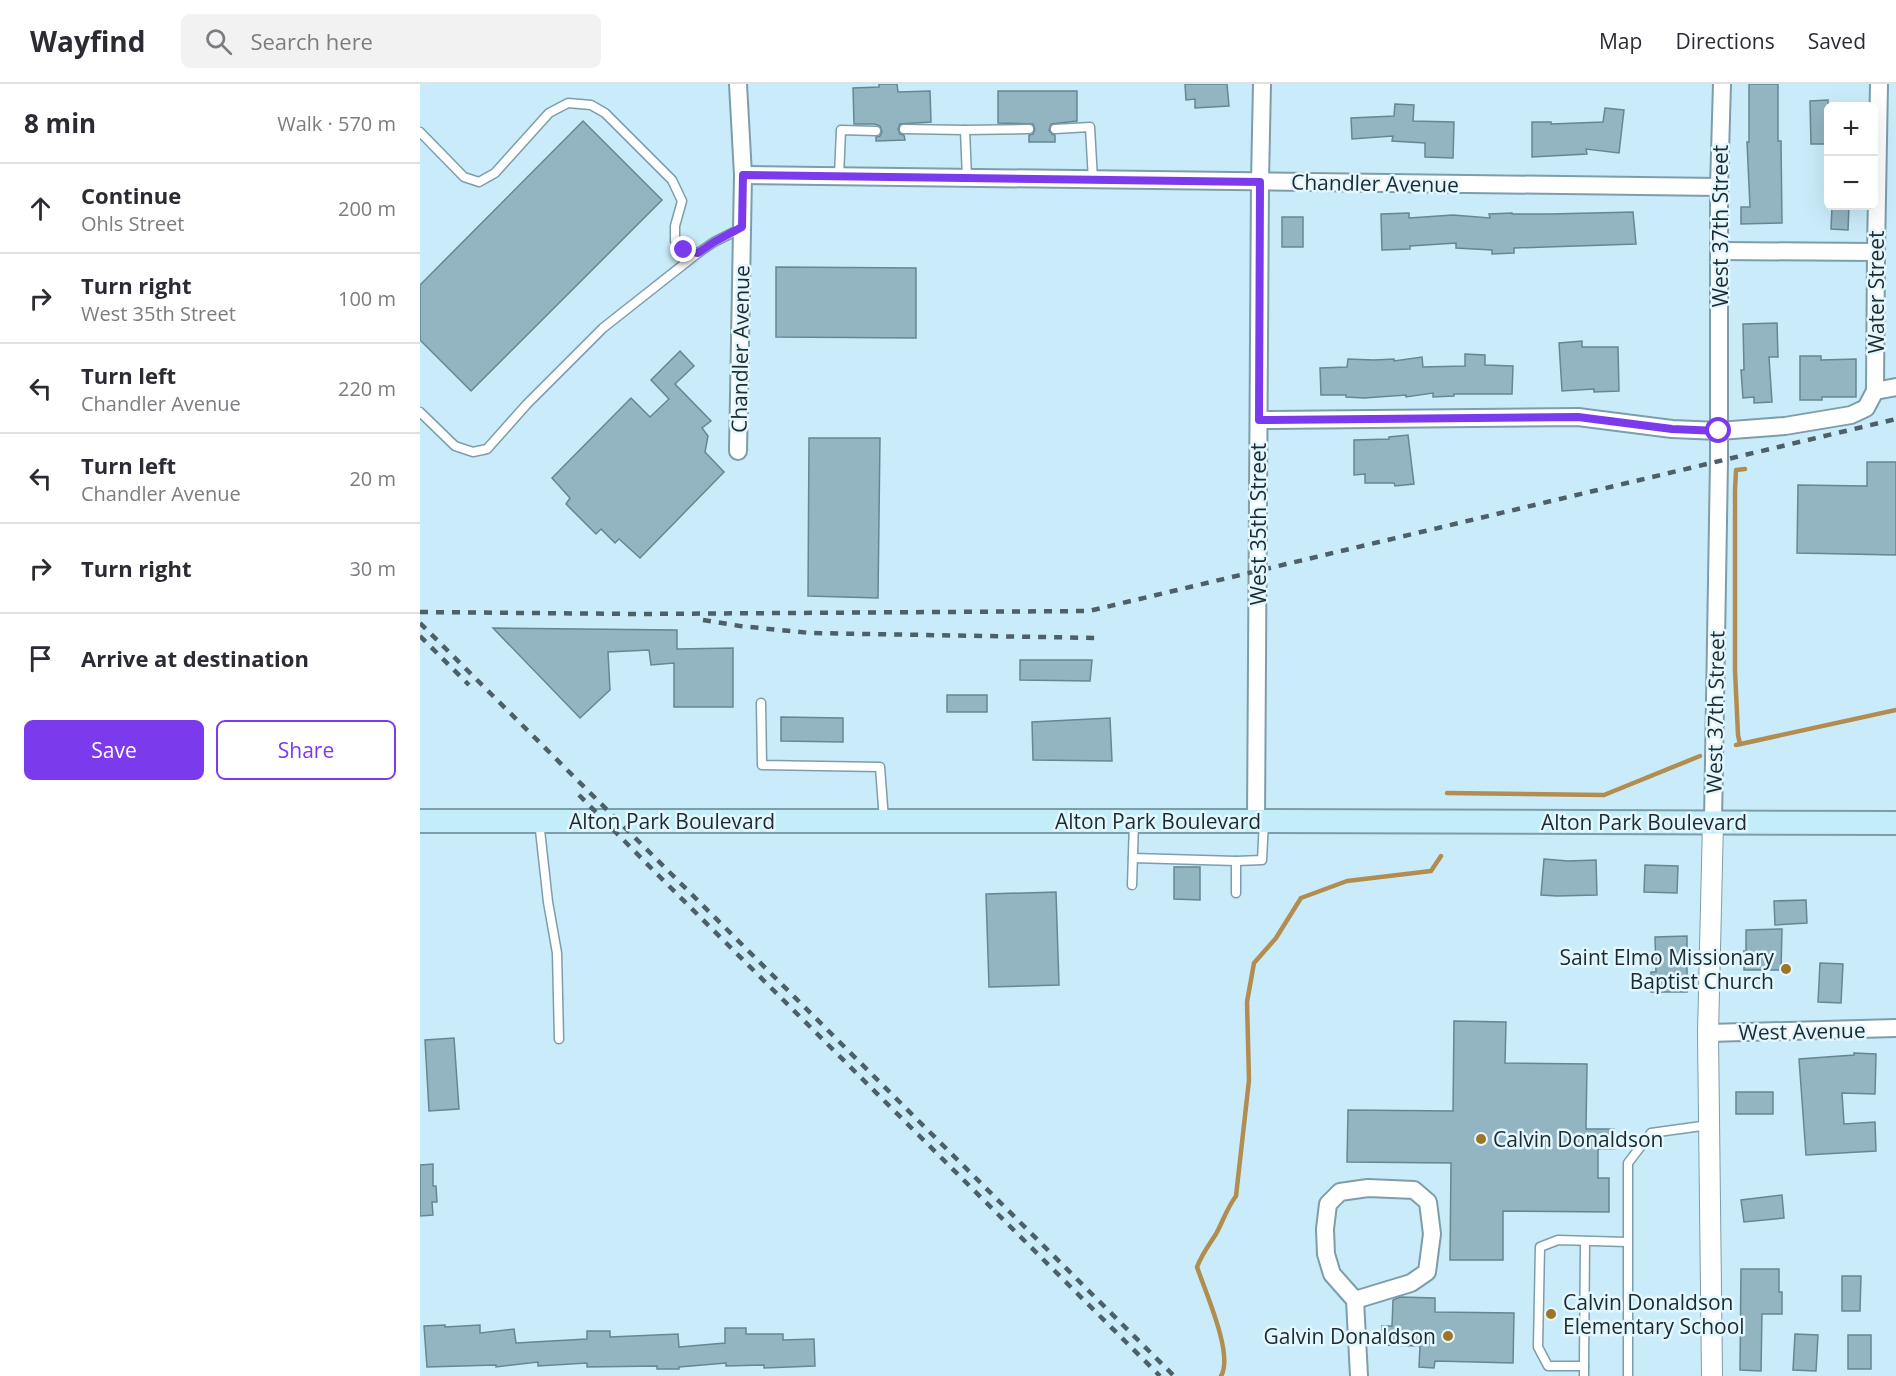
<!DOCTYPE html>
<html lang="en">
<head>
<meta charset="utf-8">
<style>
	:root { --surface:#fff; --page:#f2f2f3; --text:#2b2b33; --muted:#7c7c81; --line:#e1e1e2; --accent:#7c3aed }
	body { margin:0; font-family:"Open Sans",sans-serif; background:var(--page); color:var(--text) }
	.controls { position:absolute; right:18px; top:18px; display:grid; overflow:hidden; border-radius:9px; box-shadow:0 6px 24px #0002 }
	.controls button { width:54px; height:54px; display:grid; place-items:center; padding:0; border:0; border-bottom:2px solid var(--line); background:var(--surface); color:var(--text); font:30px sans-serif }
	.stop { position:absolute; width:18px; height:18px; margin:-14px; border:4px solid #7c3aed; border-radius:50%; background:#fff }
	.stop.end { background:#7c3aed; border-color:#fff; box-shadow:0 2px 6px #0008 }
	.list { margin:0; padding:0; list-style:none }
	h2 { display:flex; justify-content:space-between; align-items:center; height:78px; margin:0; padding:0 24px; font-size:26px }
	h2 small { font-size:20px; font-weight:400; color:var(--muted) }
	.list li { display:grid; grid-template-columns:39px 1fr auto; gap:18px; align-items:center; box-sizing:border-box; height:90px; padding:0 24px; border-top:2px solid var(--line) }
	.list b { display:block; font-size:22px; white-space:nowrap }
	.list p { margin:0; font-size:20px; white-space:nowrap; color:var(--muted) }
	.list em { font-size:20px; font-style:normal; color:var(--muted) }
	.actions { display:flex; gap:12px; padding:18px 24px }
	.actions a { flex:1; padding:14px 0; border:2px solid var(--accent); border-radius:9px; text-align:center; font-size:21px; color:var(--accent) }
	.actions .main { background:var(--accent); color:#fff }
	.icon { flex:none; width:33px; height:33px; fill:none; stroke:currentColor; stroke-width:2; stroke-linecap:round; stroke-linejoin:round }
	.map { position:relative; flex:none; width:1476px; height:1292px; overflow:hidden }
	header { display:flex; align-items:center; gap:36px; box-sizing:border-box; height:84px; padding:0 30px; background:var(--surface); border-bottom:2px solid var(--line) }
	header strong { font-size:28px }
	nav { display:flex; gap:33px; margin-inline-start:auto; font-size:21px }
	.search { width:420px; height:54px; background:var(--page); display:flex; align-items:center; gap:15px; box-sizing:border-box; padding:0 21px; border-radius:9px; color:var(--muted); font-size:22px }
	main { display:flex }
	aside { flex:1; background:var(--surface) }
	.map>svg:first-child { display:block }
</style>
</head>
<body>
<header>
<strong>Wayfind</strong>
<div class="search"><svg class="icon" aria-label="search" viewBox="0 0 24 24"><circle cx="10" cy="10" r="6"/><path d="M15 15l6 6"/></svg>Search here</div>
<nav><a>Map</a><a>Directions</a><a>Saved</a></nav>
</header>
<main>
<aside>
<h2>8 min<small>Walk · 570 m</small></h2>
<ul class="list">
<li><svg class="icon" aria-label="ahead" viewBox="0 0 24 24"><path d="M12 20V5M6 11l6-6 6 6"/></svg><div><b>Continue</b><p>Ohls Street</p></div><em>200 m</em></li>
<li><svg class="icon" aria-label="right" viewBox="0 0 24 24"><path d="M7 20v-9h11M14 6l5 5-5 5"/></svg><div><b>Turn right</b><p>West 35th Street</p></div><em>100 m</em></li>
<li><svg class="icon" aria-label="left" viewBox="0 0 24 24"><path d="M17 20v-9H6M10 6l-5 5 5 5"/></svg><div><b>Turn left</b><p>Chandler Avenue</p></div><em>220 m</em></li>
<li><svg class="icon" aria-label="left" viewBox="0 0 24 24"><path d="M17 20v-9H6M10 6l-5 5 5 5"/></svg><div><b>Turn left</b><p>Chandler Avenue</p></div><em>20 m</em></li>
<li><svg class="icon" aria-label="right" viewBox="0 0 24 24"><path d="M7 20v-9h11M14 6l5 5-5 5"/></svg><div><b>Turn right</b></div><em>30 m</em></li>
<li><svg class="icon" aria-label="arrive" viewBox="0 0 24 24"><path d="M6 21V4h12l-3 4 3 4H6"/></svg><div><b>Arrive at destination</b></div></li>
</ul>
<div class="actions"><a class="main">Save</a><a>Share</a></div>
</aside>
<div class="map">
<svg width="1476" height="1292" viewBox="0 0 1476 1292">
	<rect width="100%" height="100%" fill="#caecfa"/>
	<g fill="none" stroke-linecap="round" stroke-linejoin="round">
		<g stroke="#b38c50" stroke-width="4.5">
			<path d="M 1320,660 L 1318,651 L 1315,586 L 1315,406 L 1316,386 L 1325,385"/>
			<path d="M 1316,661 L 1476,626"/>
			<path d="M 1027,709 L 1184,711 L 1280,672"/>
			<path d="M 801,1292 C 814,1271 785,1207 777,1183 C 782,1170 789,1161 796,1150 C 803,1137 807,1124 816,1112 L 829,996 L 827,918 L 834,879 L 856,854 L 881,814 L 927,797 L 1011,787 L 1021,772"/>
		</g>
	</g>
	<g fill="#93b4c1" stroke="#668692" stroke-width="1.5">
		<path d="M 459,0 L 477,0 L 478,8 L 510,7 L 511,38 L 480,40 L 478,45 L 480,50 L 484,51 L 485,56 L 456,57 L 456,53 L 460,52 L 462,48 L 460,42 L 455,40 L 434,40 L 433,4 L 459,3 Z"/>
		<path d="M 765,0 L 807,0 L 809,22 L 775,24 L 775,15 L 766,16 Z"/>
		<path d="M 1329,0 L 1358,0 L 1358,57 L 1361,57 L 1362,139 L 1321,140 L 1321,123 L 1330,123 L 1327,58 L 1329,58 Z"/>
		<path d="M 578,7 L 657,7 L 657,37 L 631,40 L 629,46 L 632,50 L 635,51 L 635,58 L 609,58 L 609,51 L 613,50 L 615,45 L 613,40 L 578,39 Z"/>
		<path d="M 1408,16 L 1408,60 L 1391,60 L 1390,17 Z"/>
		<path d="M 975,20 L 994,21 L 993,37 L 1034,38 L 1033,74 L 1005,73 L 1005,59 L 972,57 L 973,52 L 932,55 L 931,34 L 974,32 Z"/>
		<path d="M 1185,24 L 1204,26 L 1199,69 L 1166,65 L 1167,70 L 1112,73 L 1112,38 L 1131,38 L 1131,40 L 1183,38 Z"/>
		<path d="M 163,37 L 242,116 L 51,307 L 0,256 L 0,201 Z"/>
		<path d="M 1412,122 L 1429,122 L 1428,146 L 1411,145 Z"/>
		<path d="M 1213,128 L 1216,160 L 1094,164 L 1094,169 L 1072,170 L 1072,166 L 1036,164 L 1036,159 L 990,162 L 990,165 L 962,166 L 961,130 L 989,129 L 989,134 L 1033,131 L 1070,134 L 1069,130 L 1092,129 L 1092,130 L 1130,130 Z"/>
		<rect x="862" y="133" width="21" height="30"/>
		<path d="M 356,183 L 496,184 L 496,254 L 356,253 Z"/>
		<path d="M 1357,239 L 1358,273 L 1349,273 L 1352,318 L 1334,319 L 1334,313 L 1323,314 L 1321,286 L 1324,286 L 1323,240 Z"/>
		<path d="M 1162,257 L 1162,263 L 1198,263 L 1199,307 L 1174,308 L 1174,305 L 1142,307 L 1139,259 Z"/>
		<path d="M 260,267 L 274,282 L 255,300 L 291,337 L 282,344 L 288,352 L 285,368 L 304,388 L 220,474 L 199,455 L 195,459 L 181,445 L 176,450 L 146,420 L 150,414 L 132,394 L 211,314 L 230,333 L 249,315 L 231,296 Z"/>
		<path d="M 1045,270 L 1065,271 L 1065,281 L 1093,282 L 1092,310 L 1034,310 L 1034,312 L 1013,313 L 1013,309 L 986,313 L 986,311 L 944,314 L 926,313 L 926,311 L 901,311 L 900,284 L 927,283 L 928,275 L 954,276 L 974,275 L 974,277 L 1002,273 L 1003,283 L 1045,282 Z"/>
		<path d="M 1380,272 L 1401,272 L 1401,276 L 1436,275 L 1436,313 L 1402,313 L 1402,316 L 1380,316 Z"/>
		<path d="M 988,351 L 994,400 L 975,402 L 974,399 L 945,399 L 945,390 L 934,391 L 934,356 L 969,355 L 969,353 Z"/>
		<path d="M 389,354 L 460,354 L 458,514 L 388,512 Z"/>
		<path d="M 1447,378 L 1476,378 L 1476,471 L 1377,469 L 1378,401 L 1447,402 Z"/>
		<path d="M 73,544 L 257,546 L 257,565 L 313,564 L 313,623 L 254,623 L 254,579 L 231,581 L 229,566 L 188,568 L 190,606 L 160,634 Z"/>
		<path d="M 600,576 L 672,576 L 670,597 L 600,596 Z"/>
		<rect x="527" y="611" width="40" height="17"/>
		<path d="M 361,633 L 423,634 L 423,658 L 361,657 Z"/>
		<path d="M 690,634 L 692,677 L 613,676 L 612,638 Z"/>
		<path d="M 1124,775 L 1148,777 L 1176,776 L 1177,811 L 1137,812 L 1121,811 Z"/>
		<path d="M 1225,781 L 1258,782 L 1257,809 L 1224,808 Z"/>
		<path d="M 754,783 L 780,783 L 780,816 L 754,815 Z"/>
		<path d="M 636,808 L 639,901 L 569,903 L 566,810 Z"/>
		<path d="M 1386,816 L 1387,839 L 1355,841 L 1354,817 Z"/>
		<path d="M 1362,845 L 1361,886 L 1324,886 L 1324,867 L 1326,868 L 1326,846 Z"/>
		<path d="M 1267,852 L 1267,908 L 1231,908 L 1231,888 L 1236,888 L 1235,853 Z"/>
		<path d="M 1400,879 L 1423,880 L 1421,919 L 1398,918 Z"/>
		<path d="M 1034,937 L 1086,938 L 1085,979 L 1167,980 L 1166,1045 L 1194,1045 L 1194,1065 L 1178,1065 L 1178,1094 L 1189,1094 L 1189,1128 L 1083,1127 L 1083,1176 L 1030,1176 L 1031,1079 L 927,1078 L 928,1026 L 1033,1027 Z"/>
		<path d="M 34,954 L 39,1025 L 9,1027 L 5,956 Z"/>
		<path d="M 1434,969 L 1456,970 L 1455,1010 L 1422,1009 L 1424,1040 L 1455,1038 L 1456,1067 L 1386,1071 L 1379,975 L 1434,971 Z"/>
		<rect x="1316" y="1008" width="37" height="22"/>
		<path d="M 13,1080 L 13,1102 L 16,1102 L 17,1118 L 12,1118 L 13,1131 L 0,1132 L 0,1081 Z"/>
		<path d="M 1362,1111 L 1364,1134 L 1324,1138 L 1321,1116 Z"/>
		<path d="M 1321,1185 L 1359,1185 L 1359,1208 L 1362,1208 L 1362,1230 L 1342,1230 L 1341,1287 L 1320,1286 Z"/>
		<path d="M 1422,1192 L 1441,1192 L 1440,1227 L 1422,1227 Z"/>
		<path d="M 980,1213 L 1015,1214 L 1015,1228 L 1094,1229 L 1093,1279 L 1015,1277 L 1014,1284 L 999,1283 L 1000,1262 L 961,1261 L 962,1242 L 972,1242 L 973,1216 Z"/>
		<path d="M 25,1241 L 25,1243 L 60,1241 L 60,1249 L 94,1245 L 96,1259 L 167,1255 L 167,1247 L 190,1247 L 190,1253 L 258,1250 L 259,1263 L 305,1259 L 305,1244 L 326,1244 L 326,1250 L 363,1250 L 363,1256 L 394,1255 L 395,1282 L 344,1284 L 344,1281 L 306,1282 L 306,1279 L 259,1283 L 259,1285 L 237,1285 L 237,1282 L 167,1283 L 167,1279 L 118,1282 L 118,1278 L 76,1283 L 76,1281 L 7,1283 L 4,1242 Z"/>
		<path d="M 1375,1250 L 1398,1251 L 1396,1287 L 1373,1286 Z"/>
		<rect x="1428" y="1251" width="23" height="34"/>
	</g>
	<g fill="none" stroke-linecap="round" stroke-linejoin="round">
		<defs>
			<g id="service">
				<path d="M 484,45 L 545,46"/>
				<path d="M 635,45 L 670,43 L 673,96"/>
				<path d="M 0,48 L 44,93 L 59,98 L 75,89 L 129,29 L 148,19 L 171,21 L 185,29 L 252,96 L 262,117 L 255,142 L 255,157 L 264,166 L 278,169 L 294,158 L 322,144"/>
				<path d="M 419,92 L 421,46 L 456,47"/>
				<path d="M 547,94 L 545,46 L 609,45"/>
				<path d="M 0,328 L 35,362 L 53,368 L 67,365 L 107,320 L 183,244 L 278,169"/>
				<path d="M 341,619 L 342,681 L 460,683 L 464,736"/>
				<path d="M 119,737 L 128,818 L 137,869 L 139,955"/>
				<path d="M 713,774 L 816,777 L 816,809"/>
				<path d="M 816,777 L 842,776 L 844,737"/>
				<path d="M 712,801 L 714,738"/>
				<path d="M 1164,1282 L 1165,1158"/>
				<path d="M 1164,1292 L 1164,1282 L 1128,1282 L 1118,1263 L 1120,1163 L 1138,1156 L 1207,1158"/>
				<path d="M 1208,1292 L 1208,1079 L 1231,1049 L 1289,1041"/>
			</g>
			<g id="minor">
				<path d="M 318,0 L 323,91 L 318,367"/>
				<path d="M 323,91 L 1299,103"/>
				<path d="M 1300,167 L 1456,168"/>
				<path d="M 1455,307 L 1476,303"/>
				<path d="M 839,336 L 1158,333 L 1252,345 L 1299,347 L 1365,342 L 1431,331 L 1446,324 L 1455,307 L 1456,168 L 1459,0"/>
				<path d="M 836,737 L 840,97 L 842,0"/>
				<path d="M 1293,738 L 1299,377 L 1299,103 L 1302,0"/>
				<path d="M 1288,949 L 1476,944"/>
				<path d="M 935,1216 L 991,1199 L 1007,1188 L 1012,1150 L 1008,1118 L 994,1106 L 948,1104 L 920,1108 L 908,1120 L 905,1145 L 906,1170 L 912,1190 L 935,1216 L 939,1292"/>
			</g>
			<path id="tertiary" d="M 1292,1292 L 1288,949 L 1293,738"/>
			<path id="secondary" d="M 0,737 L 836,737 L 1476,739"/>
		</defs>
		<use href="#service" stroke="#7d9da9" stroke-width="11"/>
		<use href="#minor" stroke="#7d9da9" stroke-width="20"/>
		<use href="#tertiary" stroke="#7d9da9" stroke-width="22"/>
		<use href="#secondary" stroke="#7d9da9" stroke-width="26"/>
		<use href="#service" stroke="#fff" stroke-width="8"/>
		<use href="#minor" stroke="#fff" stroke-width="16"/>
		<use href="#tertiary" stroke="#fff" stroke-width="20"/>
		<use href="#secondary" stroke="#c4edfa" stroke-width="22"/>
		<g stroke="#4d5f67" stroke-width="4.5" stroke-dasharray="8 8" stroke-linecap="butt">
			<path d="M 0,528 L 217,530 L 669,527 L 1476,335"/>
			<path d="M 283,536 L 320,542 L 390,549 L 679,554"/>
			<path d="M 0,539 L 754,1292"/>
			<path d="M 0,552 L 49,601"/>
			<path d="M 159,711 L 240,793 L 740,1292"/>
		</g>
	</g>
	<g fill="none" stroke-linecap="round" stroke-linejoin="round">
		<path stroke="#7c3aed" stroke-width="8" d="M 264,166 L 278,169 L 294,158 L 322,143 L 323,91 L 840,98 L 839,336 L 1158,333 L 1252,345 L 1299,347"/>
	</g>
	<g fill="#a07425" stroke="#e3f7ff" stroke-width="2">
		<circle cx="1366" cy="885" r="6"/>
		<circle cx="1061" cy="1055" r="6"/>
		<circle cx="1131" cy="1230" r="6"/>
		<circle cx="1028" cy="1252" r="6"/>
	</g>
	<g text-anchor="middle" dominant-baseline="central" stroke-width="5" stroke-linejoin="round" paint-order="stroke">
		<g font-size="21" fill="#1d2a2f" stroke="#e3f7ff">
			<text transform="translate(955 99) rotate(1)">Chandler Avenue</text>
			<text transform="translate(1300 142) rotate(-90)">West 37th Street</text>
			<text transform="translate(1456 208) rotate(-90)">Water Street</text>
			<text transform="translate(320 265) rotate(-89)">Chandler Avenue</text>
			<text transform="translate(838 440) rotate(-90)">West 35th Street</text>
			<text transform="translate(1295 628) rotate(-89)">West 37th Street</text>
			<text x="252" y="737">Alton Park Boulevard</text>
			<text x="738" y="737">Alton Park Boulevard</text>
			<text x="1224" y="738">Alton Park Boulevard</text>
			<text transform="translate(1382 947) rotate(-1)">West Avenue</text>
		</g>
		<g font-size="21" fill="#1d2a2f" stroke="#e3f7ff" text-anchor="end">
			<text x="1354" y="873">Saint Elmo Missionary<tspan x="1354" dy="24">Baptist Church</tspan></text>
			<text x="1073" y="1055" text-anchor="start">Calvin Donaldson</text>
			<text x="1143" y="1218" text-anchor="start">Calvin Donaldson<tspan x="1143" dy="24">Elementary School</tspan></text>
			<text x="1016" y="1252">Galvin Donaldson</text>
		</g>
	</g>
</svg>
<div class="controls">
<button>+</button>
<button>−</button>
</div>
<div class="stop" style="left:1299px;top:347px"></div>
<div class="stop end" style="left:264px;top:166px"></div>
</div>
</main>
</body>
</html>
